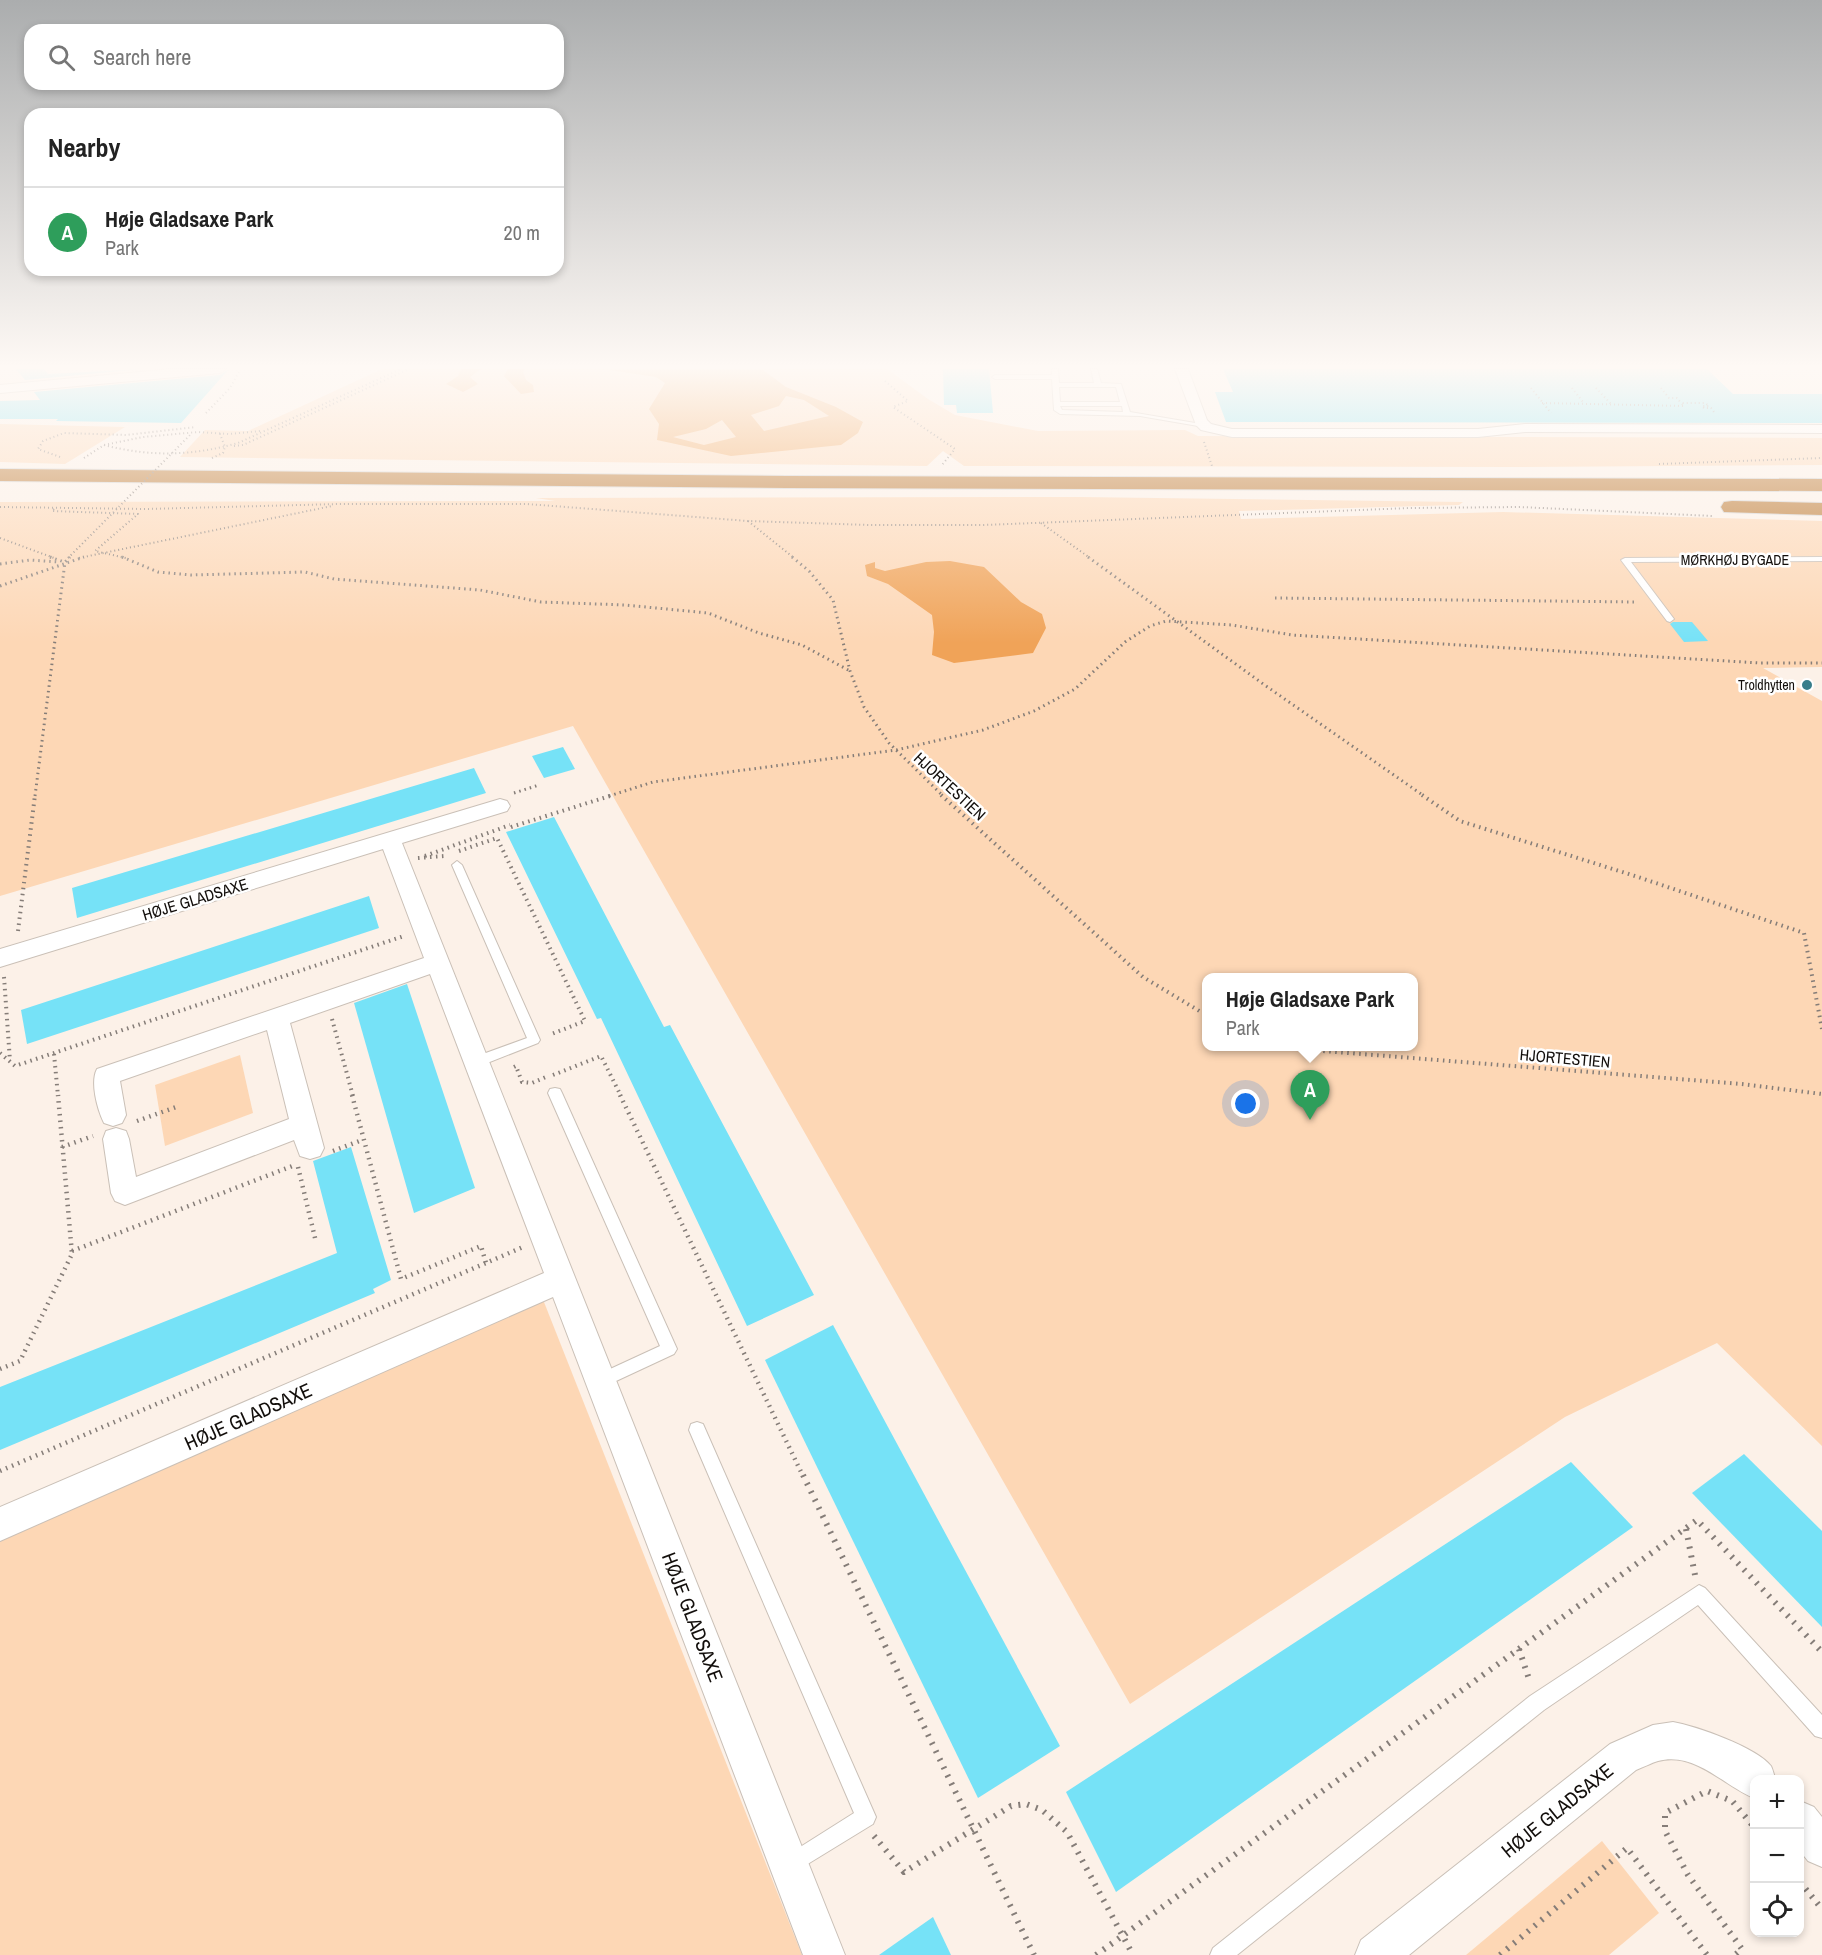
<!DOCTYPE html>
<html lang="en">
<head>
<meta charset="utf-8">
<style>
	:root { --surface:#fff; --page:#f6f6f6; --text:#222; --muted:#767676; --line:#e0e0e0; --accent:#db2777 }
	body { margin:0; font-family:"Archivo Narrow",sans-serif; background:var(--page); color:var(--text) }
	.controls { position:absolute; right:18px; bottom:18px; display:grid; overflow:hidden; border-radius:12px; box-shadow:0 3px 9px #0003 }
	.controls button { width:54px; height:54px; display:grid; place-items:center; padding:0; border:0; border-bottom:2px solid var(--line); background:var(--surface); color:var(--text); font:30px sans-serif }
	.you { position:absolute; left:1246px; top:1104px; width:21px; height:21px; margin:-15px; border:4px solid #fff; border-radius:50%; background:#1a73e8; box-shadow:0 0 0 9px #1a73e833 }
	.badge { display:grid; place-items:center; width:39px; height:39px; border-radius:50%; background:var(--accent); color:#fff; font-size:20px; font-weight:700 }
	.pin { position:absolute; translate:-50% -50px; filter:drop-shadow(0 2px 3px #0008) }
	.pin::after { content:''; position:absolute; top:32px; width:21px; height:18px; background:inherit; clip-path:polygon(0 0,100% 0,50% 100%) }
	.popup { position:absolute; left:1202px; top:973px; width:216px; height:78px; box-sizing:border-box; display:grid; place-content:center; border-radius:12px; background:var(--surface); filter:drop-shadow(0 2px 4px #0005); font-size:20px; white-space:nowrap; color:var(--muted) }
	.popup b { font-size:22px; color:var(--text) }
	.popup::after { content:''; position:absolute; left:50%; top:100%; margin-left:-12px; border:12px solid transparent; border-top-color:var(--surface) }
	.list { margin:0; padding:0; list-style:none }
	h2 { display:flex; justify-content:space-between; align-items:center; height:78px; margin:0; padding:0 24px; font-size:26px }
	h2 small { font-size:20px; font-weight:400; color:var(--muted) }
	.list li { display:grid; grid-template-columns:39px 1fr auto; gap:18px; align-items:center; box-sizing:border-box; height:90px; padding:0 24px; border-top:2px solid var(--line) }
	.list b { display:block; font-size:22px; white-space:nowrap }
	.list p { margin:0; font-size:20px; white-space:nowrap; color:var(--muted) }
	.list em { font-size:20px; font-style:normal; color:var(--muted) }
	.icon { flex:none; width:33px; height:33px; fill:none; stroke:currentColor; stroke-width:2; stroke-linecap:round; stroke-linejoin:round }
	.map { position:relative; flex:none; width:1822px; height:1955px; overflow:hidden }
	.search { position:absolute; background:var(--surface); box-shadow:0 3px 9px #0003; left:24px; top:24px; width:540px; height:66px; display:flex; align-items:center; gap:15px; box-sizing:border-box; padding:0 21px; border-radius:18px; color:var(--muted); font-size:22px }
	.panel { position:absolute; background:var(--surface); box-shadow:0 3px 9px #0003; left:24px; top:108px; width:540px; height:168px; border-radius:18px }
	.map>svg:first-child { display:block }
</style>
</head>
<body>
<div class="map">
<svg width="1822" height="1955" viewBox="0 0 1822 1955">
	<rect width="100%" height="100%" fill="#fcf1e8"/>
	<g fill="#fdd7b5" fill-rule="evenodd">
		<path d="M 382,369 L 887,369 L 928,399 L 955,415 L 1038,431 L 1185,430 L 1198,436 L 1822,438 L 1822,465 L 1511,467 L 964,466 L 943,451 L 927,466 L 180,457 L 205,430 L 248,431 Z"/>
		<path d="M 0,424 L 125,427 L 65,464 L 0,462 Z"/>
		<path d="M 536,498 L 1080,497 L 1463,502 L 1459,505 L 1239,511 L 1241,519 L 1503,512 L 1822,521 L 1822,667 L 1763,668 L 1822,701 L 1822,1446 L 1717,1343 L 1565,1417 L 1130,1704 L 573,726 L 0,896 L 0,502 L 555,501 ZM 1206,978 L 1414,978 L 1414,1046 L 1206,1046 Z"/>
		<path d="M 240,1055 L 253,1113 L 165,1146 L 155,1085 Z"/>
		<path d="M 542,1297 L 802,1955 L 0,1955 L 0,1532 Z"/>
		<path d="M 1602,1841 L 1659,1913 L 1609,1955 L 1466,1955 Z"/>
	</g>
	<g fill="#f0a358" fill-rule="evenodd">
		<path d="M 461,369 L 481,369 L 470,377 L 478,384 L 463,392 L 446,384 L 458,376 Z"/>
		<path d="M 508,369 L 525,369 L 523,372 L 526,380 L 533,385 L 534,392 L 521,394 L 504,376 Z"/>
		<path d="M 763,370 L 786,387 L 836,407 L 863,422 L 858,433 L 841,445 L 731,456 L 657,440 L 659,424 L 649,409 L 665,383 L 656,377 L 609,370 ZM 786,396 L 804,400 L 829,416 L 764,431 L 751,415 L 779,406 ZM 722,420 L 736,437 L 704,445 L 673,437 L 706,429 Z"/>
		<path d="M 950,561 L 984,567 L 1021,602 L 1042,614 L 1046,628 L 1033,653 L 954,663 L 932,655 L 934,632 L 932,615 L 888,584 L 867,576 L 865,565 L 875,562 L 875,568 L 885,571 L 926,562 Z"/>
	</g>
	<g fill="#76e2f7">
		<path d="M 16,369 L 44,369 L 48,374 L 142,369 L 25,380 Z"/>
		<path d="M 229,369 L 181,423 L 56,421 L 58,419 L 0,419 L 0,401 L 40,400 L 34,392 L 220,375 Z"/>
		<path d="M 943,369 L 989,369 L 993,413 L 957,413 L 956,405 L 944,405 Z"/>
		<path d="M 1223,369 L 1707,369 L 1733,394 L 1822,394 L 1822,423 L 1226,422 L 1215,392 L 1233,392 Z"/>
		<path d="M 1673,622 L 1692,622 L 1708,641 L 1684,642 L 1670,624 Z"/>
		<path d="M 563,747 L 575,769 L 544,778 L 532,756 Z"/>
		<path d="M 474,768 L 486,793 L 77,918 L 72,888 Z"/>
		<path d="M 554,817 L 664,1027 L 670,1025 L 814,1295 L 747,1326 L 601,1018 L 597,1019 L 506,832 Z"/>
		<path d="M 369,896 L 379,928 L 27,1044 L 21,1010 Z"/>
		<path d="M 407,984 L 475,1188 L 414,1213 L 354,1003 Z"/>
		<path d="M 351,1147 L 391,1280 L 373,1289 L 375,1293 L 0,1450 L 0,1387 L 337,1253 L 313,1161 Z"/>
		<path d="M 833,1325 L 1060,1746 L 978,1798 L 765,1360 Z"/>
		<path d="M 1744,1454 L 1822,1531 L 1822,1627 L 1692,1493 Z"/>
		<path d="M 1571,1462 L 1633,1527 L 1116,1892 L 1066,1792 Z"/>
		<path d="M 933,1917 L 951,1955 L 879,1955 Z"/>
	</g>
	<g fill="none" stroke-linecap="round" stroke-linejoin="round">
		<defs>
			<g id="lane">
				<path d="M 1052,369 L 1058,369 L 1059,383 L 1094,383 L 1091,369 L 1097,369 L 1101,383 L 1121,384 L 1130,412 L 1207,425 L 1204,427 L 1140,416 L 1060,414 L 1054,410 L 1052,379 L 995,379 L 992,377 L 995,375 L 1052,375 ZM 1059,387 L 1116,387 L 1120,402 L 1060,402 ZM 1060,406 L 1122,406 L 1123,412 L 1062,410 Z"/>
				<path d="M 1822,557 L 1822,561 L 1631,562 L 1674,619 L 1670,622 L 1667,621 L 1621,560 L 1625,558 Z"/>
				<path d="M 457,861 L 462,865 L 540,1040 L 538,1043 L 477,1067 L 472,1066 L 471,1062 L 472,1058 L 527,1038 L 452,865 Z"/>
				<path d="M 555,1088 L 560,1089 L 562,1093 L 677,1349 L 674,1354 L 601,1388 L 595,1386 L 593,1381 L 595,1376 L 660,1346 L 548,1093 L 550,1089 Z"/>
				<path d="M 697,1422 L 703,1424 L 876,1817 L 873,1824 L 793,1873 L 786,1870 L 783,1863 L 786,1856 L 854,1813 L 689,1430 L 691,1424 Z"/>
				<path d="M 1699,1585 L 1705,1588 L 1822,1715 L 1822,1738 L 1815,1736 L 1698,1605 L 1544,1710 L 1237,1955 L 1210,1955 L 1213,1948 L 1530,1696 Z"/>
			</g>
			<g id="street">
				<path d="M 172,369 L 226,369 L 220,373 L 0,393 L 0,385 Z"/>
				<path d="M 1175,369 L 1188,369 L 1207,420 L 1211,424 L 1232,429 L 1478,429 L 1525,424 L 1822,425 L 1822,433 L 1525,432 L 1478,437 L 1232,437 L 1201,430 L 1196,425 Z"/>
				<path d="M 500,799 L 507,801 L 510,806 L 507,811 L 402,843 L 845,1955 L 803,1955 L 553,1297 L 0,1541 L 0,1507 L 544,1273 L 430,974 L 290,1023 L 324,1148 L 320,1156 L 310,1159 L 300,1156 L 294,1140 L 125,1205 L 115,1201 L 111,1193 L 103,1139 L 106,1131 L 116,1128 L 126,1131 L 129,1139 L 136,1177 L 289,1119 L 267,1030 L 120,1081 L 126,1115 L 122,1123 L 113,1126 L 104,1123 C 97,1109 90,1082 97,1069 L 424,958 L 383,849 L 0,967 L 0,949 Z"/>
				<path d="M 1673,1722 C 1696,1726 1756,1747 1771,1766 C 1773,1770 1774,1776 1776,1780 L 1754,1780 L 1754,1798 C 1724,1786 1695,1751 1658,1761 C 1651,1763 1644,1767 1636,1770 L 1409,1955 L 1355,1955 L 1361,1940 L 1610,1744 L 1653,1725 Z"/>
				<path d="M 1800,1801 L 1814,1807 L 1822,1817 L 1822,1867 L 1808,1861 L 1800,1851 Z"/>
			</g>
			<g id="highway">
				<path d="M 0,469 L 787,476 L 1822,479 L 1822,491 L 787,488 L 0,481 Z"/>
				<path d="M 1732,501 L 1822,503 L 1822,515 L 1724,512 L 1721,507 L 1724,502 Z"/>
			</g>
		</defs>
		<use href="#lane" stroke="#cac0b7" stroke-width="2"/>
		<use href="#street" stroke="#cac0b7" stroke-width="2"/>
		<use href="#highway" stroke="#d5d4d3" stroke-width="2"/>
		<g stroke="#857d78" stroke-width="2" stroke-dasharray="1 3" stroke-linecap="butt">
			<path d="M 885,381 L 908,401 L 893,407 L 955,449 L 942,465"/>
			<path d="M 1531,388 L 1551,413"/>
			<path d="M 1572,388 L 1583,402"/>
			<path d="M 1596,388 L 1612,405"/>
			<path d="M 1661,388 L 1669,398 L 1677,398 L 1681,403"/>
			<path d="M 1542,403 L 1684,406 L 1681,403 L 1705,403 L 1709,406 L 1702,406 L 1704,408 L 1711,408 L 1714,412"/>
			<path d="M 206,413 L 230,388 L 240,370"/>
			<path d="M 1204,442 L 1212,466"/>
			<path d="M 104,445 C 150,457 192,456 238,443 L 401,369"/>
			<path d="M 234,446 L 243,445 L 409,369"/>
			<path d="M 60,457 L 38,449 L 43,441 L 64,433 L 126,435 L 196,427"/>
			<path d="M 84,458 L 104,445 L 143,437 L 198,432 L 229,434 L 260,431"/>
			<path d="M 212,458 L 223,453 L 225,447 L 220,434 L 222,433"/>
			<path d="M 1659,464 L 1822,458"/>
			<path d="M 0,507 L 146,509 L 339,504 L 527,504 L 748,521 L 870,525 L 984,525 L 1410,508 L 1520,507 L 1713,516"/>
			<path d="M 54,509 L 52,511 L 138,514 L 95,551 L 126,558"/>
			<path d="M 748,521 L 794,558"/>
			<path d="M 1041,523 L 1090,558"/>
			<path d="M 0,538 L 54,558"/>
			<path d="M 68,558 L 85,541"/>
			<path d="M 79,558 L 332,506"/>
		</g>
		<g stroke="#857d78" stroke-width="3" stroke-dasharray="1.5 4" stroke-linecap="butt">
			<path d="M 50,557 L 64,562"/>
			<path d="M 122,557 L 158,572 L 191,575 L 305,572 L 334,579 L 480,590 L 541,602 L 625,605 L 708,613 L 759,633 L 802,645 L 850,671"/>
			<path d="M 792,557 L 809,571 L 833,600 L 850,671 L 864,707 L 889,743 L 943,796"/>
			<path d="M 1088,557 L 1266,686 L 1424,796"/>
			<path d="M 0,564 L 30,560 L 58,562"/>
			<path d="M 0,586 L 84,557"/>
			<path d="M 1275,598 L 1637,602"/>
			<path d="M 514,793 L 539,785"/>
			<path d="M 35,796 L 65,562 L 70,557"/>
			<path d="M 609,796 L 653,782 L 896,750 L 983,730 L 1034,711 L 1075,689 L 1125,642 L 1150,626 L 1166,621 L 1232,625 L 1292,635 L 1760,663 L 1822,663"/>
		</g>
		<g stroke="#857d78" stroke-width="4" stroke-dasharray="1.5 4.5" stroke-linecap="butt">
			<path d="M 941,795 L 1143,977 L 1206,1015"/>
			<path d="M 1422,795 L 1460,821 L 1635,876 L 1804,933 L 1822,1029"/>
			<path d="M 511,827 L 613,795"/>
			<path d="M 459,851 L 497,838 L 585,1021 L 549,1035"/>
			<path d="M 425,856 L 510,825"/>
			<path d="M 418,858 L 444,856"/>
			<path d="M 18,931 L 35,795"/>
			<path d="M 4,977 L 10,1061"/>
			<path d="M 332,1019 L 353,1096"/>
			<path d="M 1306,1046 L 1323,1051 L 1742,1084 L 1822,1094"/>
			<path d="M 0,1053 L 15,1066 L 404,936"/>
			<path d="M 54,1054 L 58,1096"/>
			<path d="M 514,1067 L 516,1066 L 522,1082 L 532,1083 L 546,1077"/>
			<path d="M 553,1075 L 601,1056 L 621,1096"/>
		</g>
		<g stroke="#857d78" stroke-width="4.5" stroke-dasharray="1.5 5" stroke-linecap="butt">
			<path d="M 352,1095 L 401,1279 L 481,1246 L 486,1263 L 523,1247"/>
			<path d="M 620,1095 L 803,1476"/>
			<path d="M 137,1121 L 179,1106"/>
			<path d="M 62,1147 L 93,1136"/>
			<path d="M 333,1151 L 362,1140"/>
			<path d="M 298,1167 L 316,1242"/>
			<path d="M 72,1251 L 295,1165"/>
			<path d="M 0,1369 L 20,1361 L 72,1254 L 58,1095"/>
			<path d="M 0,1471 L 486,1263"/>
		</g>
		<g stroke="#857d78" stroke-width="6" stroke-dasharray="2 7" stroke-linecap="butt">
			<path d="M 803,1475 L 1034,1955"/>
			<path d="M 1686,1529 L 1695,1575"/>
			<path d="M 1519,1649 L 1530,1682"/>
			<path d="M 1727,1799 L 1707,1791 L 1665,1813 L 1665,1831 L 1688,1875 L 1742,1949 L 1735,1955"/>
			<path d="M 1733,1802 L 1754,1827"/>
			<path d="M 874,1836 L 904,1872 L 1011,1806 L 1026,1804 L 1042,1810 L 1067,1832 L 1133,1955"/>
			<path d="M 1800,1882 L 1822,1909"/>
			<path d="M 1096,1955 L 1697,1520 L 1822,1652"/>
			<path d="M 1500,1955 L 1627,1848 L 1707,1955"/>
		</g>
		<use href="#lane" fill="#fff" fill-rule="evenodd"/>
		<use href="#street" fill="#fff" fill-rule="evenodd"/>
		<use href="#highway" fill="#ba752c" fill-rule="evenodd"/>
		<path stroke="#857d78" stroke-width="2" stroke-dasharray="1 3" stroke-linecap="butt" d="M 85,541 L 190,435"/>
	</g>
	<linearGradient id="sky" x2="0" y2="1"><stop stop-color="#abadae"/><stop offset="0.57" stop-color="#fef9f5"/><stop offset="1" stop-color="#fef9f5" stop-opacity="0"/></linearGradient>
	<rect width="1822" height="643" fill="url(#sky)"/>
	<circle fill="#387d8a" stroke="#fff" stroke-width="2" cx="1807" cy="685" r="6"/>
	<g text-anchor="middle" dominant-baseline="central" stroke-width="5" stroke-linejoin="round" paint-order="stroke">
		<g font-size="14" fill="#130f0c" stroke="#fff">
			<text x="1735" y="560">MØRKHØJ BYGADE</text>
		</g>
		<g font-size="14" fill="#130f0c" stroke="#fff" text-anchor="end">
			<text x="1795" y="685">Troldhytten</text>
		</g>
		<g font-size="16" fill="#130f0c" stroke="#fff">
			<text transform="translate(950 786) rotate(43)">HJORTESTIEN</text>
			<text transform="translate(195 899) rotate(-17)">HØJE GLADSAXE</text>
			<text transform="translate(1565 1058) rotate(5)">HJORTESTIEN</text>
		</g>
		<g font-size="20" fill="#130f0c" stroke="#fff">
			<text transform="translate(248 1416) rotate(-24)">HØJE GLADSAXE</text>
			<text transform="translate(693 1617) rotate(69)">HØJE GLADSAXE</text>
			<text transform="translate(1557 1810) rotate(-39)">HØJE GLADSAXE</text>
		</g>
	</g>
</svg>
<div class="controls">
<button>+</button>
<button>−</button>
<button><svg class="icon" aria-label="locate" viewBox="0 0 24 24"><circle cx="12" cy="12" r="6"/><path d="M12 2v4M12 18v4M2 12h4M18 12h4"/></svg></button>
</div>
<div class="you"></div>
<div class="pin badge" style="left:1310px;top:1120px;background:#2e9e5b">A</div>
<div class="popup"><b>Høje Gladsaxe Park</b>Park</div>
<div class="search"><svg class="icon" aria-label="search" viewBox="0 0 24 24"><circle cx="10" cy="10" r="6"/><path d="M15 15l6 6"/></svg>Search here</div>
<section class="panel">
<h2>Nearby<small></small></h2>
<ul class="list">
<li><span class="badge" style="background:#2e9e5b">A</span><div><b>Høje Gladsaxe Park</b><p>Park</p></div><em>20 m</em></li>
</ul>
</section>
</div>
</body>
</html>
